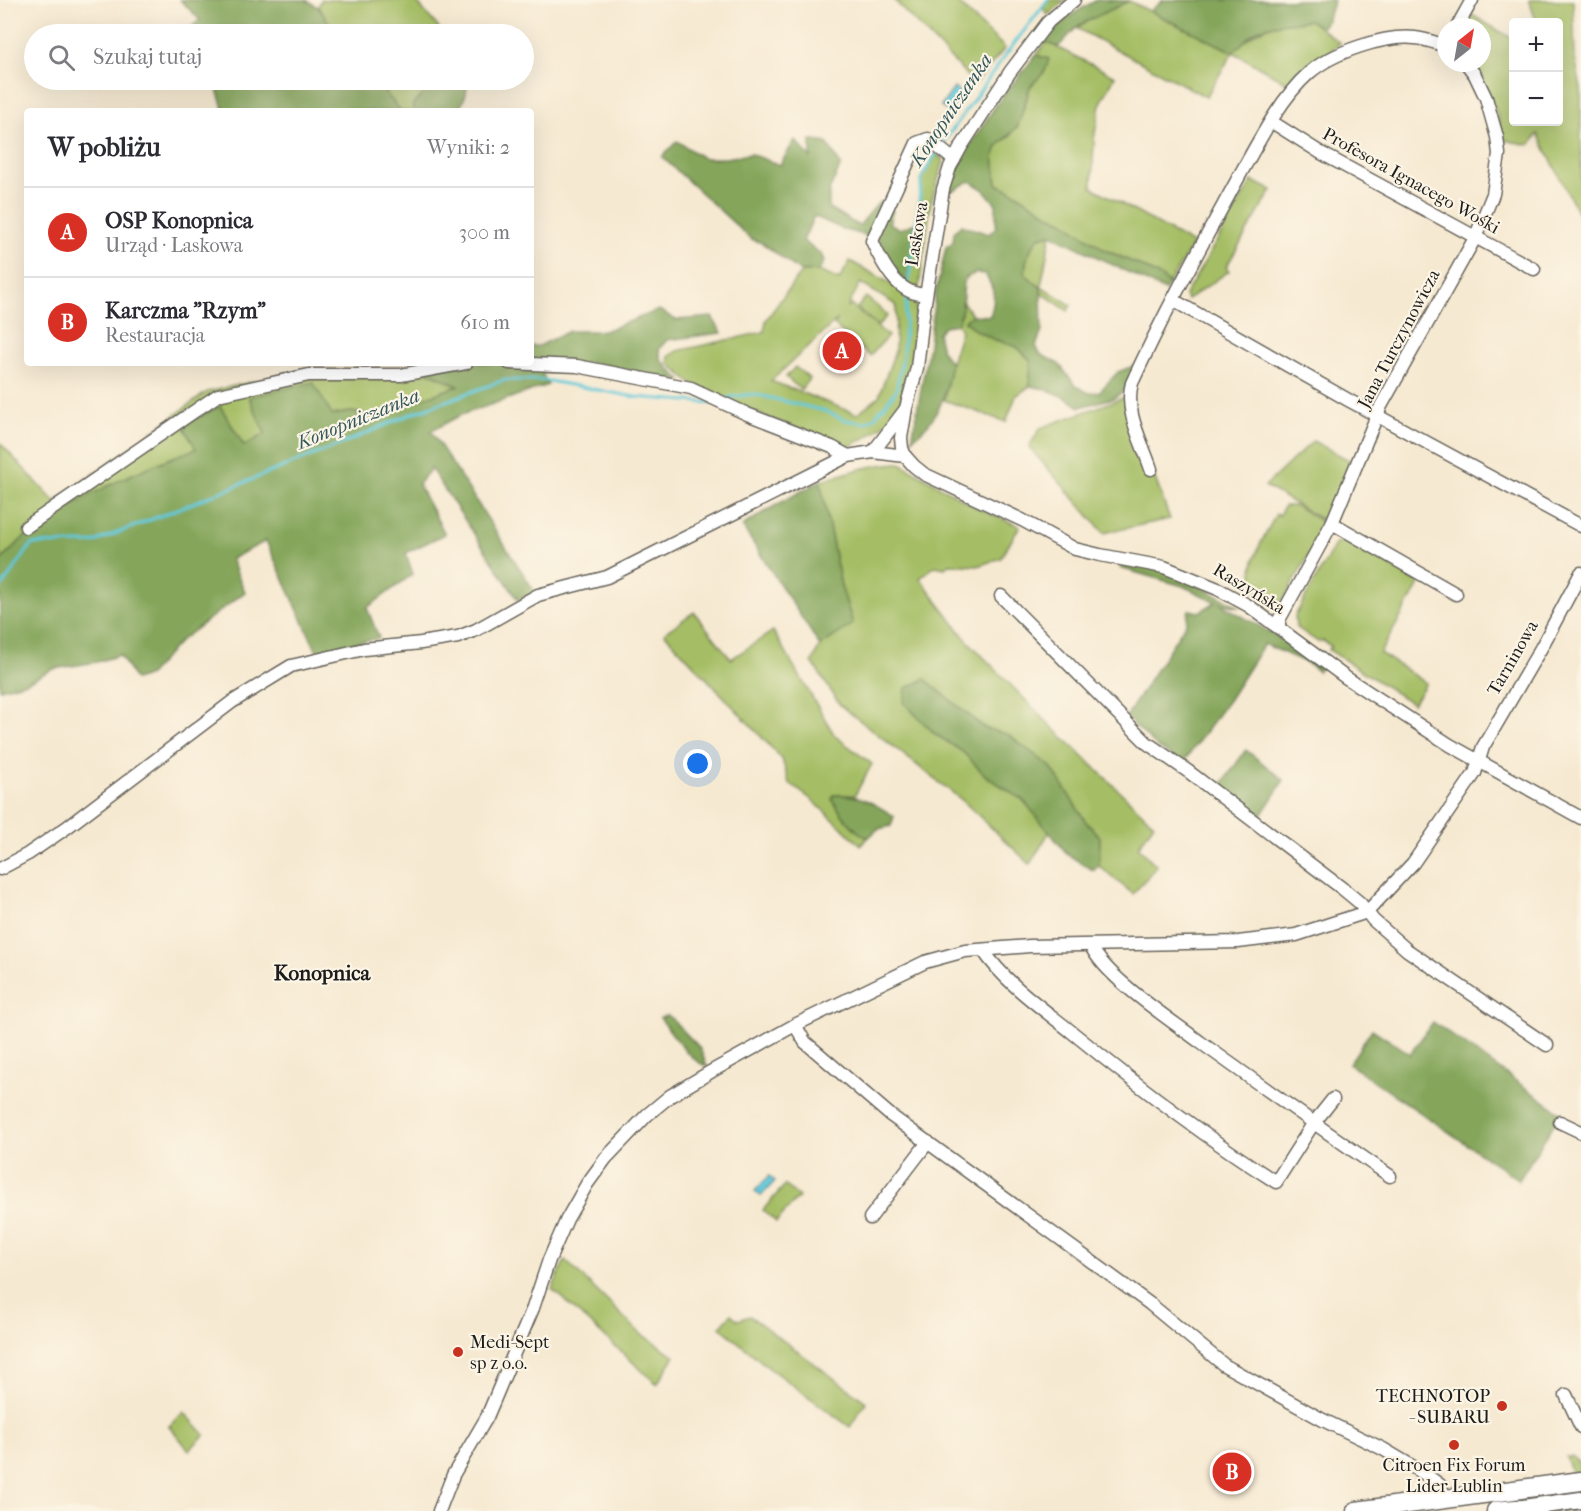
<!DOCTYPE html>
<html lang="pl">
<head>
<meta charset="utf-8">
<style>
	:root { --surface:#fff; --page:#f7f7f7; --text:#2b2b33; --muted:#7c7c81; --line:#e1e1e2; --accent:#d93025 }
	body { margin:0; font-family:"IM FELL French Canon",serif; background:var(--page); color:var(--text) }
	.controls { position:absolute; right:18px; top:18px; display:grid; overflow:hidden; border-radius:6px; box-shadow:0 6px 24px #0002 }
	.controls button { width:54px; height:54px; display:grid; place-items:center; padding:0; border:0; border-bottom:2px solid var(--line); background:var(--surface); color:var(--text); font:30px sans-serif }
	.compass { position:absolute; left:1437px; top:18px; width:54px; height:54px; border-radius:50%; background:var(--surface); box-shadow:0 6px 24px #0002; rotate:31deg }
	.you { position:absolute; left:698px; top:764px; width:21px; height:21px; margin:-15px; border:4px solid #fff; border-radius:50%; background:#1a73e8; box-shadow:0 0 0 9px #1a73e833 }
	.badge { display:grid; place-items:center; width:39px; height:39px; border-radius:50%; background:var(--accent); color:#fff; font-size:20px; font-weight:700 }
	.pin { position:absolute; translate:-50% -50%; border:3px solid #fff; box-shadow:0 2px 6px #0006 }
	.list { margin:0; padding:0; list-style:none }
	h2 { display:flex; justify-content:space-between; align-items:center; height:78px; margin:0; padding:0 24px; font-size:26px }
	h2 small { font-size:20px; font-weight:400; color:var(--muted) }
	.list li { display:grid; grid-template-columns:39px 1fr auto; gap:18px; align-items:center; box-sizing:border-box; height:90px; padding:0 24px; border-top:2px solid var(--line) }
	.list b { display:block; font-size:22px; white-space:nowrap }
	.list p { margin:0; font-size:20px; white-space:nowrap; color:var(--muted) }
	.list em { font-size:20px; font-style:normal; color:var(--muted) }
	.icon { flex:none; width:33px; height:33px; fill:none; stroke:currentColor; stroke-width:2; stroke-linecap:round; stroke-linejoin:round }
	.map { position:relative; flex:none; width:1581px; height:1511px; overflow:hidden }
	.search { position:absolute; background:var(--surface); box-shadow:0 6px 24px #0002; left:24px; top:24px; width:510px; height:66px; display:flex; align-items:center; gap:15px; box-sizing:border-box; padding:0 21px; border-radius:33px; color:var(--muted); font-size:22px }
	.panel { position:absolute; background:var(--surface); box-shadow:0 6px 24px #0002; left:24px; top:108px; width:510px; height:258px; border-radius:6px }
	.map>svg:first-child { display:block }
</style>
</head>
<body>
<div class="map">
<svg width="1581" height="1511" viewBox="0 0 1581 1511">
	<rect width="100%" height="100%" fill="#fcf5e5"/>
	<filter id="ink" filterUnits="userSpaceOnUse"><feTurbulence type="fractalNoise" baseFrequency=".0167" numOctaves="2"/><feDisplacementMap in="SourceGraphic" scale="12" xChannelSelector="R" yChannelSelector="G"/><feConvolveMatrix kernelMatrix="1 2 1 2 8 2 1 2 1" color-interpolation-filters="sRGB"/></filter>
	<filter id="wash" filterUnits="userSpaceOnUse"><feTurbulence type="fractalNoise" baseFrequency=".008" numOctaves="4" result="noise"/><feDisplacementMap in="SourceGraphic" scale="24" xChannelSelector="R" yChannelSelector="G"/><feGaussianBlur stdDeviation="1.35" result="paint"/><feColorMatrix in="noise" values="0 0 0 0 0 0 0 0 0 0 0 0 0 0 0 0 0 1.4 0 .05"/><feComposite in="paint" operator="in"/></filter>
	<g filter="url(#wash)">
		<rect width="100%" height="100%" fill="#f6e9d1"/>
		<g fill="#a5be65" stroke="#606d40" stroke-width="1.5" fill-rule="evenodd">
			<path d="M 321,0 L 415,0 L 444,34 L 337,34 L 318,7 Z"/>
			<path d="M 894,0 L 955,0 L 1005,48 L 975,84 Z"/>
			<path d="M 1048,0 L 1066,0 L 1048,15 L 1042,7 Z"/>
			<path d="M 1529,0 L 1573,0 L 1575,59 L 1581,89 L 1581,219 L 1538,134 L 1530,145 L 1504,140 L 1495,109 L 1476,63 L 1482,63 L 1482,27 L 1465,27 L 1472,15 L 1513,39 L 1514,122 L 1558,122 L 1558,22 L 1539,22 L 1535,18 Z"/>
			<path d="M 1129,1 L 1233,52 C 1246,39 1258,29 1277,24 C 1287,22 1299,22 1310,20 L 1340,43 L 1289,84 L 1233,52 L 1206,97 L 1076,28 L 1101,13 Z"/>
			<path d="M 1046,42 L 1115,76 L 1100,105 L 1094,139 L 1092,187 L 1193,244 L 1169,284 L 1163,278 L 1137,264 L 1105,250 L 1063,221 L 1051,216 L 1012,191 L 997,184 L 994,156 L 999,145 L 1011,135 L 1024,108 L 1030,87 L 1045,71 L 1048,59 L 1036,55 Z"/>
			<path d="M 374,80 L 438,80 L 413,104 L 413,111 L 401,111 Z"/>
			<path d="M 936,153 L 944,161 L 931,202 L 919,288 L 908,286 L 922,177 Z"/>
			<path d="M 1252,181 L 1272,190 L 1226,267 L 1229,271 L 1187,300 L 1185,295 Z"/>
			<path d="M 1051,234 L 1041,286 L 1071,305 L 1068,311 L 1042,293 L 1041,288 L 1025,274 C 1025,258 1030,249 1039,237 Z"/>
			<path d="M 850,261 L 917,298 C 914,329 913,392 893,416 C 881,430 863,439 847,448 L 731,403 L 690,382 L 668,363 L 669,356 L 677,351 L 764,332 L 766,320 L 801,272 L 819,271 L 839,280 ZM 860,283 L 896,305 L 895,351 L 879,396 L 857,414 L 771,381 L 838,319 L 834,325 L 870,356 L 888,336 L 851,305 L 848,307 Z"/>
			<path d="M 866,297 L 888,315 L 878,326 L 857,308 Z"/>
			<path d="M 962,301 L 972,315 L 965,321 L 975,330 L 993,339 L 1017,347 L 1030,360 L 1030,386 L 1016,396 L 1006,422 L 944,400 L 951,363 L 961,331 L 957,324 L 961,315 Z"/>
			<path d="M 415,365 L 458,386 L 373,416 L 351,412 L 332,415 L 249,397 L 266,434 L 244,446 L 220,406 L 197,449 C 141,468 74,499 27,535 C 17,543 9,553 0,561 L 0,443 L 55,502 L 207,392 L 300,371 L 397,371 Z"/>
			<path d="M 795,367 L 810,379 L 801,390 L 786,377 Z"/>
			<path d="M 1128,396 L 1134,421 L 1170,519 L 1104,533 L 1029,447 L 1040,428 Z"/>
			<path d="M 1313,441 L 1353,462 L 1329,524 L 1265,486 Z"/>
			<path d="M 900,463 L 977,508 L 1020,526 L 1001,558 L 978,566 L 949,564 L 945,568 L 935,566 L 920,578 L 965,638 L 1047,722 L 1154,824 L 1138,847 L 1157,866 L 1133,894 L 1099,866 L 1100,837 L 1086,822 L 986,729 L 925,679 L 904,703 L 935,734 L 963,752 L 986,776 L 1023,800 L 1050,831 L 1030,864 L 963,801 L 840,705 L 812,662 L 820,646 L 853,624 L 841,586 L 820,481 C 847,473 871,464 900,463 Z"/>
			<path d="M 1284,506 L 1296,506 L 1326,524 L 1288,592 L 1278,606 L 1270,609 C 1265,604 1257,597 1255,591 C 1244,564 1265,537 1276,514 L 1279,516 Z"/>
			<path d="M 1344,540 L 1420,583 L 1380,653 L 1426,683 L 1413,704 L 1329,650 L 1331,646 L 1323,641 L 1318,642 L 1296,627 L 1295,616 L 1336,543 Z"/>
			<path d="M 694,612 L 731,659 L 773,631 L 835,736 L 872,764 L 855,795 L 834,795 L 832,799 C 842,815 851,829 868,838 L 861,845 L 812,800 L 789,783 L 782,759 L 664,633 Z"/>
			<path d="M 785,1185 L 799,1197 L 776,1222 L 763,1210 Z"/>
			<path d="M 565,1260 L 641,1334 L 675,1356 L 657,1384 L 552,1289 Z"/>
			<path d="M 731,1314 L 738,1320 L 750,1316 L 866,1402 L 850,1427 L 769,1368 L 720,1327 Z"/>
			<path d="M 184,1412 L 205,1435 L 189,1450 L 169,1426 Z"/>
			<path d="M 1566,1457 L 1572,1457 L 1579,1463 L 1580,1471 L 1573,1477 Z"/>
		</g>
		<g fill="#84a55a" stroke="#50603b" stroke-width="1.5">
			<path d="M 180,0 L 306,0 L 318,7 L 337,34 L 183,34 L 200,20 Z"/>
			<path d="M 1097,0 L 1129,1 L 1079,25 L 1058,47 L 1046,42 C 1062,19 1073,13 1097,0 Z"/>
			<path d="M 1167,0 L 1334,0 L 1327,20 L 1321,28 L 1309,20 C 1293,24 1274,22 1258,30 C 1249,35 1241,45 1233,52 L 1150,11 L 1162,1 Z"/>
			<path d="M 1036,55 L 1049,59 L 1045,71 L 1030,87 L 1018,126 L 999,145 L 994,155 L 997,184 L 1012,191 L 1051,216 L 1063,221 L 1105,250 L 1137,264 L 1163,278 L 1169,284 L 1165,291 L 1051,234 L 1039,237 C 1030,249 1025,258 1025,274 L 1041,288 L 1042,331 L 1036,346 L 1040,354 L 1059,364 L 1076,386 L 1089,393 L 1099,392 L 1118,372 L 1136,365 L 1126,389 L 1114,398 L 1080,407 C 1064,395 1049,389 1030,386 L 1030,360 L 1017,347 L 993,339 L 975,330 L 965,321 L 972,315 L 990,316 C 996,298 995,290 985,274 L 976,273 L 965,278 C 961,294 965,309 957,324 L 944,326 L 938,333 L 942,351 L 951,363 C 946,395 940,419 912,439 L 929,345 L 935,296 L 946,247 L 953,242 L 954,232 L 961,225 L 989,234 L 996,227 L 996,204 L 984,190 L 970,181 L 948,193 L 947,186 L 954,170 L 996,105 Z"/>
			<path d="M 214,80 L 374,80 L 401,111 L 224,111 Z"/>
			<path d="M 438,80 L 468,80 L 466,94 L 459,111 L 413,111 L 413,104 Z"/>
			<path d="M 795,140 L 811,158 L 811,140 L 827,143 L 841,165 L 829,191 L 829,208 L 859,226 L 879,202 L 893,211 L 889,223 L 900,229 L 916,223 L 908,286 L 900,278 L 877,238 L 844,230 L 814,216 L 803,241 L 821,254 L 824,261 L 819,271 L 801,272 L 762,243 L 751,239 L 662,157 L 677,141 L 703,158 L 725,158 L 751,154 L 780,165 Z"/>
			<path d="M 659,310 L 676,320 L 712,317 L 722,333 L 667,340 L 659,349 L 661,360 L 681,381 L 586,362 L 568,372 L 542,373 L 548,385 L 461,415 L 431,431 L 535,592 L 518,600 L 431,469 L 418,484 L 445,534 L 406,553 L 413,574 L 367,608 L 379,638 L 317,652 L 266,541 L 231,559 L 245,592 L 180,641 L 149,675 L 135,680 L 120,655 L 97,662 L 53,669 L 27,682 L 0,689 L 0,561 C 9,553 17,543 27,535 C 73,500 142,467 196,449 L 183,425 L 220,406 L 244,446 L 265,434 L 249,397 L 313,382 L 332,415 L 351,412 L 373,416 L 458,386 L 415,365 L 415,363 L 531,363 L 531,346 L 539,346 L 569,331 L 604,331 Z"/>
			<path d="M 820,481 L 841,586 L 853,624 L 820,646 L 742,526 L 778,504 Z"/>
			<path d="M 1124,563 L 1169,571 L 1240,607 L 1219,603 L 1296,647 L 1322,667 L 1318,671 L 1307,663 L 1264,644 L 1229,699 L 1183,763 L 1158,748 L 1126,717 L 1186,623 L 1189,610 L 1199,612 L 1216,602 L 1183,586 L 1120,568 Z"/>
			<path d="M 925,679 L 984,728 L 1007,734 L 1051,767 L 1086,822 L 1100,837 L 1099,866 L 1093,870 L 1068,855 L 1023,800 L 986,776 L 963,752 L 935,734 L 904,703 L 906,688 Z"/>
			<path d="M 1246,750 L 1284,780 L 1258,820 L 1218,789 Z"/>
			<path d="M 834,795 C 863,795 870,801 894,816 L 891,826 L 878,829 L 868,838 C 851,829 842,815 832,799 Z"/>
			<path d="M 668,1015 L 700,1048 L 707,1066 C 690,1063 671,1031 660,1018 Z"/>
			<path d="M 1433,1022 L 1561,1113 L 1519,1180 L 1349,1064 L 1372,1029 L 1410,1054 Z"/>
		</g>
		<g fill="#5ec8d9" stroke="#3d727a" stroke-width="1.5">
			<path d="M 954,88 L 965,96 L 951,114 L 941,106 Z"/>
			<path d="M 769,1176 L 775,1181 L 761,1196 L 755,1191 Z"/>
		</g>
		<g fill="none" stroke-linecap="round" stroke-linejoin="round">
			<g stroke="#5ec8d9" stroke-width="3">
				<path d="M 941,146 L 1006,54 L 1048,0"/>
				<path d="M 908,286 L 922,177 L 937,152"/>
				<path d="M 724,400 L 731,397 L 754,394 L 825,411 L 845,420 L 865,423 L 875,417 L 896,391 L 903,357 L 907,294"/>
				<path d="M 0,589 L 32,544 L 92,543 L 351,440 L 413,413 L 504,380 L 544,380 L 635,397 L 712,403"/>
			</g>
		</g>
	</g>
	<g filter="url(#ink)">
		<g fill="none" stroke-linecap="round" stroke-linejoin="round">
			<defs>
				<g id="minor">
					<path d="M 1074,0 L 1048,22 L 1010,72 L 961,147 L 950,167 L 943,189 L 923,315 L 917,368 L 906,408 L 901,438 L 902,448 L 905,456 L 914,466 L 924,474 L 1022,520 L 1075,549 L 1100,555 L 1164,567 L 1218,589 L 1249,606 L 1345,677 L 1450,745 L 1581,818"/>
					<path d="M 1457,27 L 1472,0"/>
					<path d="M 1272,122 L 1321,153 L 1534,269"/>
					<path d="M 926,294 C 898,297 881,261 872,241 L 917,143 L 928,139 L 954,160"/>
					<path d="M 1173,300 L 1350,401 L 1581,526"/>
					<path d="M 509,363 L 577,366 L 691,388 L 747,414 L 832,447 L 848,456"/>
					<path d="M 873,452 L 905,410"/>
					<path d="M 1151,469 C 1142,442 1124,411 1132,383 C 1163,315 1200,248 1236,182 C 1255,148 1280,98 1309,73 C 1333,52 1384,35 1415,38 C 1426,39 1436,43 1446,46"/>
					<path d="M 1332,523 L 1456,594"/>
					<path d="M 26,527 L 218,395 L 309,375 L 401,375 L 466,363"/>
					<path d="M 1001,596 L 1147,743 L 1189,772 L 1343,889 L 1360,903 L 1373,920 L 1407,950 L 1547,1045"/>
					<path d="M 1279,627 L 1279,620 L 1332,523 L 1381,406 L 1475,238 L 1493,194 L 1499,154 L 1497,137 L 1486,98 L 1475,75 L 1466,63"/>
					<path d="M 0,869 L 28,854 L 66,828 L 232,702 L 291,666 L 364,649 L 421,643 L 458,637 L 476,630 L 538,595 L 607,577 L 848,456 L 873,452 L 905,456"/>
					<path d="M 1091,946 C 1106,978 1171,1020 1200,1042 C 1263,1087 1326,1132 1390,1176"/>
					<path d="M 983,950 C 1005,983 1042,1008 1073,1033 C 1138,1086 1205,1137 1276,1182 L 1313,1124 L 1333,1099"/>
					<path d="M 795,1025 L 805,1042 L 890,1115 L 1150,1304 L 1224,1365 L 1323,1420 L 1383,1449 L 1425,1474 L 1440,1485 L 1446,1499"/>
					<path d="M 1560,1122 L 1581,1132"/>
					<path d="M 870,1218 L 928,1142"/>
					<path d="M 1566,1395 L 1581,1427"/>
					<path d="M 439,1511 L 453,1475 L 487,1417 L 533,1308 L 549,1260 L 567,1219 L 587,1184 L 606,1158 L 647,1115 L 670,1096 L 712,1071 L 795,1025 L 925,962 L 965,951 L 1030,946 L 1238,942 L 1296,935 L 1367,912 L 1413,863 L 1475,773 L 1483,747 L 1541,648 L 1581,573"/>
				</g>
				<path id="secondary" d="M 1516,1509 L 1581,1500"/>
				<g id="primary">
					<path d="M 1356,1511 L 1581,1481"/>
					<path d="M 1496,1511 L 1516,1509 L 1529,1511"/>
				</g>
			</defs>
			<use href="#minor" stroke="#68645b" stroke-width="15"/>
			<use href="#secondary" stroke="#68645b" stroke-width="20"/>
			<use href="#primary" stroke="#68645b" stroke-width="21"/>
			<use href="#minor" stroke="#fff" stroke-width="12"/>
			<use href="#secondary" stroke="#fff" stroke-width="16"/>
			<use href="#primary" stroke="#fff" stroke-width="18"/>
		</g>
	</g>
	<g fill="#c8321e" stroke="#fcf5e5" stroke-width="2">
		<circle cx="458" cy="1352" r="6"/>
		<circle cx="1502" cy="1406" r="6"/>
		<circle cx="1454" cy="1445" r="6"/>
	</g>
	<g text-anchor="middle" dominant-baseline="central" stroke-width="4.5" stroke-linejoin="round" paint-order="stroke">
		<g font-size="18" fill="#1c1c1c" stroke="#fcf5e5">
			<text transform="translate(1411 181) rotate(29)">Profesora Ignacego Wośki</text>
			<text transform="translate(917 234) rotate(-81)">Laskowa</text>
			<text transform="translate(1399 339) rotate(-62)">Jana Turczynowicza</text>
			<text transform="translate(1249 589) rotate(31)">Raszyńska</text>
			<text transform="translate(1513 658) rotate(-60)">Tarninowa</text>
		</g>
		<g font-size="18" fill="#1c1c1c" stroke="#fcf5e5" text-anchor="start">
			<text x="470" y="1342">Medi-Sept<tspan x="470" dy="21">sp z o.o.</tspan></text>
			<text x="1490" y="1396" text-anchor="end">TECHNOTOP<tspan x="1490" dy="21">- SUBARU</tspan></text>
			<text x="1454" y="1465" text-anchor="middle">Citroen Fix Forum<tspan x="1454" dy="21">Lider Lublin</tspan></text>
		</g>
		<g font-size="20" font-style="italic" fill="#33585e" stroke="#fcf5e5">
			<text transform="translate(951 110) rotate(-56)">Konopniczanka</text>
			<text transform="translate(358 419) rotate(-22)">Konopniczanka</text>
		</g>
		<g font-size="21" font-weight="bold" fill="#1c1c1c" stroke="#fcf5e5">
			<text x="322" y="973">Konopnica</text>
		</g>
	</g>
</svg>
<div class="controls">
<button>+</button>
<button>−</button>
</div>
<svg class="compass" viewBox="-18 -18 36 36"><path d="M0-13l5 13h-10z" fill="#e53935"/><path d="M0 13l5-13h-10z" fill="#7c7c81"/></svg>
<div class="you"></div>
<div class="pin badge" style="left:842px;top:351px">A</div>
<div class="pin badge" style="left:1232px;top:1472px">B</div>
<div class="search"><svg class="icon" aria-label="search" viewBox="0 0 24 24"><circle cx="10" cy="10" r="6"/><path d="M15 15l6 6"/></svg>Szukaj tutaj</div>
<section class="panel">
<h2>W pobliżu<small>Wyniki: 2</small></h2>
<ul class="list">
<li><span class="badge">A</span><div><b>OSP Konopnica</b><p>Urząd · Laskowa</p></div><em>300 m</em></li>
<li><span class="badge">B</span><div><b>Karczma &quot;Rzym&quot;</b><p>Restauracja</p></div><em>610 m</em></li>
</ul>
</section>
</div>
</body>
</html>
